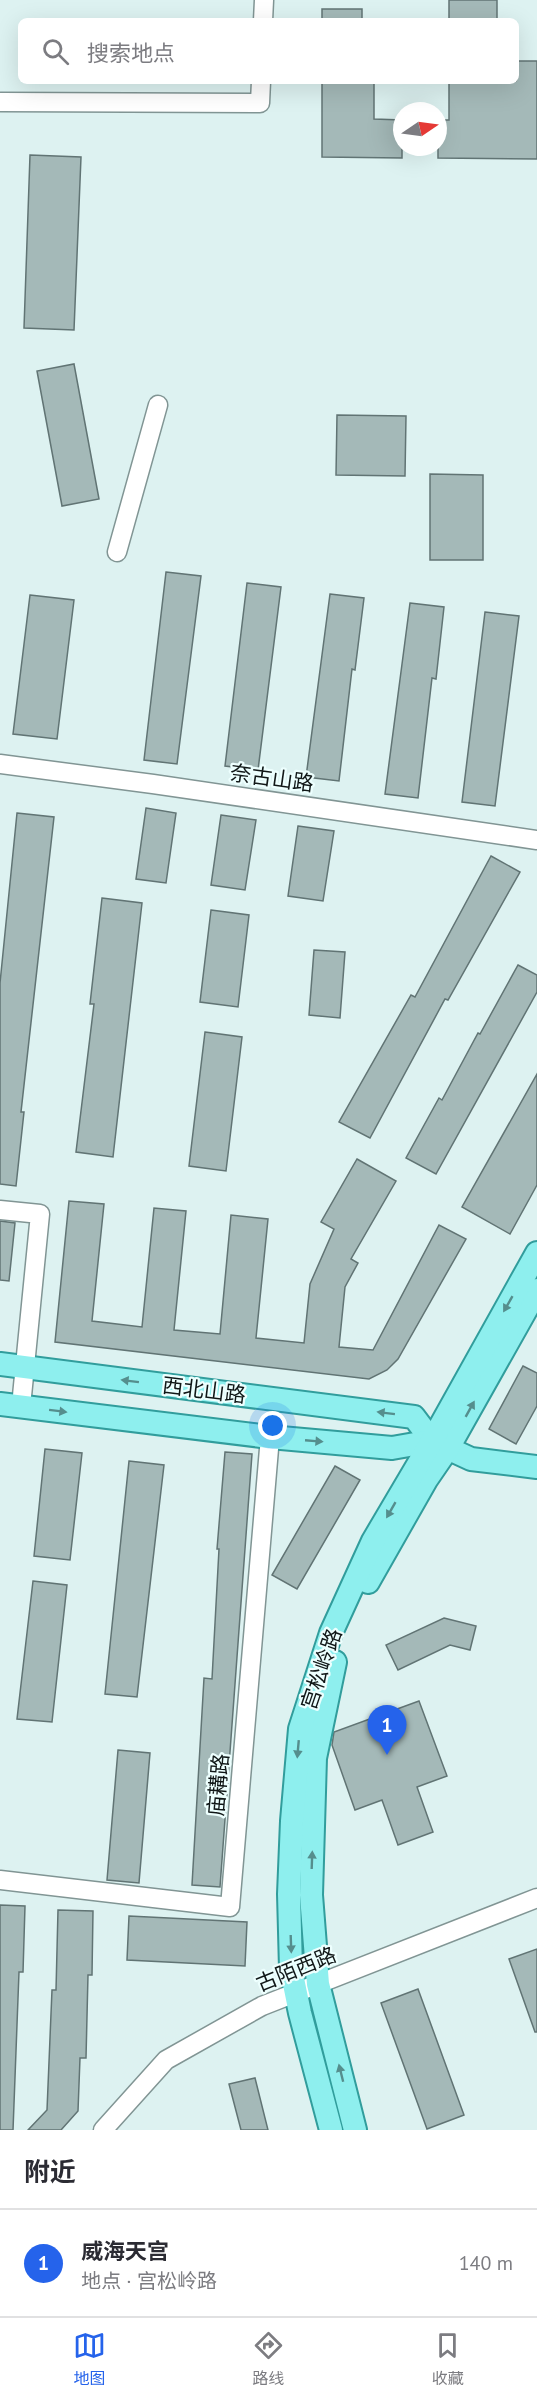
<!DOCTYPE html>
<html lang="zh">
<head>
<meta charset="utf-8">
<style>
	:root { --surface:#fff; --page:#f7f7f7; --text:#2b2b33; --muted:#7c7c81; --line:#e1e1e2; --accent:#2563eb }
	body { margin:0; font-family:"PT Sans","Noto Sans SC",sans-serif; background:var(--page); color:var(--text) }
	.compass { position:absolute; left:393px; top:102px; width:54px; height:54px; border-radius:50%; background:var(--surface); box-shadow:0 6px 24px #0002; rotate:77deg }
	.you { position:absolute; left:273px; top:1426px; width:21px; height:21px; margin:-15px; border:4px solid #fff; border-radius:50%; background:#1a73e8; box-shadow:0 0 0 9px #1a73e833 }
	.badge { display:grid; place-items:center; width:39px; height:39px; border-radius:50%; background:var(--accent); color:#fff; font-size:20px; font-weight:700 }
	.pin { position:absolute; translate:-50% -50px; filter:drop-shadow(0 2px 3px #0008) }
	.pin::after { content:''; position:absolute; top:32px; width:21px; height:18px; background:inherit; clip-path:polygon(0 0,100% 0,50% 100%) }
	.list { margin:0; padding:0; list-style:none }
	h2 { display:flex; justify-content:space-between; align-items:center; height:78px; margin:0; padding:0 24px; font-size:26px }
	h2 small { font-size:20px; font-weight:400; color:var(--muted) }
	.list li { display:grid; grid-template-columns:39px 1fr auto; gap:18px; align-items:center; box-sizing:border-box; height:108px; padding:0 24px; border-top:2px solid var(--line) }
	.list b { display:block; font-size:22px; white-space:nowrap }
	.list p { margin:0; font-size:20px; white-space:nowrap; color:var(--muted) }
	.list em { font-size:20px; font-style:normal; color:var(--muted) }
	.icon { flex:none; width:33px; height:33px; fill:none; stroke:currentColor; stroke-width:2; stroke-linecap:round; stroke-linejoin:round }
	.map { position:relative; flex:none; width:537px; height:2130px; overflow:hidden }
	.search { position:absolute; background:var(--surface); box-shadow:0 6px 24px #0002; left:18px; right:18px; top:18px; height:66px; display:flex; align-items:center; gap:15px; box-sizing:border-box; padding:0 21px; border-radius:9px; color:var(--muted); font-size:22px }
	.sheet { height:186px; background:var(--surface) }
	nav { display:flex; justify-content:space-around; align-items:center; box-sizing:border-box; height:84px; border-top:2px solid var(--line); background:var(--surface); font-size:16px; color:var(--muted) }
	nav a { display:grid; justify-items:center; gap:3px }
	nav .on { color:var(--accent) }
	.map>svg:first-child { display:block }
</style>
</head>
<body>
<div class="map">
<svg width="537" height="2130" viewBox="0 0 537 2130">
	<rect width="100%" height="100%" fill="#ddf2f1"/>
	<g fill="#a4b9b8" stroke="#617474" stroke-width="1.5">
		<rect x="449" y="0" width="48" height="21"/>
		<rect x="322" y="9" width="40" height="12"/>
		<path d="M 516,61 L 537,61 L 537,159 L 438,158 L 438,120 L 449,120 L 449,81 L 516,81 Z"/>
		<path d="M 322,81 L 374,81 L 374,119 L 402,120 L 402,158 L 322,157 Z"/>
		<path d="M 30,155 L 81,157 L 74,330 L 24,328 Z"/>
		<path d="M 74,364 L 99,499 L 62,506 L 37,371 Z"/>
		<path d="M 337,415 L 406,416 L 405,476 L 336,475 Z"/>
		<path d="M 430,474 L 483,475 L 483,560 L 430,560 Z"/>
		<path d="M 166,572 L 201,576 L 177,764 L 144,760 Z"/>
		<path d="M 247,583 L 281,587 L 258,770 L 225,766 Z"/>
		<path d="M 330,594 L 364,598 L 355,670 L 352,669 L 339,781 L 306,777 Z"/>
		<path d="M 30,595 L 74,600 L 57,739 L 13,734 Z"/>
		<path d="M 410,603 L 444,607 L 436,679 L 432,678 L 418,798 L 385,794 Z"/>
		<path d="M 485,612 L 519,616 L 495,806 L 462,802 Z"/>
		<path d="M 146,808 L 176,813 L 166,883 L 136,879 Z"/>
		<path d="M 17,813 L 54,817 L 21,1112 L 24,1112 L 16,1186 L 0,1184 L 0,983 Z"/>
		<path d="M 221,815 L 256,820 L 245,890 L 211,885 Z"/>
		<path d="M 298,826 L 334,831 L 323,901 L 288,896 Z"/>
		<path d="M 491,856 L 520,872 L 448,1000 L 445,999 L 370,1138 L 339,1122 L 411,995 L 415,997 Z"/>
		<path d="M 102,898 L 142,903 L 113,1157 L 76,1152 L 94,1004 L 90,1004 Z"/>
		<path d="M 211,910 L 249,915 L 238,1007 L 200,1002 Z"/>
		<path d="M 314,950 L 345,952 L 340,1018 L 309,1015 Z"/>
		<path d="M 518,965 L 537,975 L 537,992 L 436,1174 L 406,1158 L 439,1098 L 442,1100 L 478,1033 L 480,1034 Z"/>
		<path d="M 205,1032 L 242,1037 L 226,1171 L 189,1166 Z"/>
		<path d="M 537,1074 L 537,1185 L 510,1234 L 462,1207 Z"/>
		<path d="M 357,1159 L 396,1181 L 351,1259 L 358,1263 L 345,1287 L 339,1347 L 373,1350 L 439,1225 L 466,1239 L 398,1359 L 387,1370 L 369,1379 L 55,1342 L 69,1201 L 104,1204 L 92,1321 L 142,1327 L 154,1208 L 186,1211 L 174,1330 L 220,1334 L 231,1215 L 268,1219 L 256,1338 L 304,1343 L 310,1284 L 334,1229 L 321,1222 Z"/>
		<path d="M 0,1221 L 15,1223 L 9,1281 L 0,1280 Z"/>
		<path d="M 523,1366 L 537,1373 L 537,1406 L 516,1444 L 489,1429 Z"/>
		<path d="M 45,1449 L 82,1453 L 70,1560 L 34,1556 Z"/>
		<path d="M 225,1452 L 252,1454 L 220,1887 L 192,1885 L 204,1678 L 212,1679 L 219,1549 L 217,1549 Z"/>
		<path d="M 129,1461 L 164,1465 L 137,1697 L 105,1694 Z"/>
		<path d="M 335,1466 L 360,1480 L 297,1589 L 272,1575 Z"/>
		<path d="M 33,1581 L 67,1585 L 52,1722 L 17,1719 Z"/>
		<path d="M 444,1618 L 476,1626 L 470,1650 L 450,1645 L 398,1670 L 386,1645 Z"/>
		<path d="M 419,1701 L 447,1776 L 417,1787 L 433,1832 L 398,1845 L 382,1800 L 355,1810 L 332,1745 L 334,1732 Z"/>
		<path d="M 118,1750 L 150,1753 L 139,1883 L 107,1880 Z"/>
		<path d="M 0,1905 L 25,1906 L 23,1972 L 19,1972 L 13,2130 L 0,2130 Z"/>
		<path d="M 58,1910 L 93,1911 L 92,1975 L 88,1975 L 86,2058 L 80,2058 L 78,2111 L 61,2130 L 28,2130 L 47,2110 L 52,1990 L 56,1990 Z"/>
		<path d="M 129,1916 L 247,1922 L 245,1966 L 127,1960 Z"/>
		<path d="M 537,1949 L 537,2032 L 535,2032 L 509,1959 Z"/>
		<path d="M 418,1989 L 464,2115 L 427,2129 L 381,2003 Z"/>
		<path d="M 255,2078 L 268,2130 L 241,2130 L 229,2084 Z"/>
	</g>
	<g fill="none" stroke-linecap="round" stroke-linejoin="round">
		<defs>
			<g id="minor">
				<path d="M 263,21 L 264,0"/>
				<path d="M 0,102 L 260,103 L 261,81"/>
				<path d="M 117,552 L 158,405"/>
				<path d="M 0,764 L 153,784 L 537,840"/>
				<path d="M 0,1210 L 40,1214 L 21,1406"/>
				<path d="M 0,1880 L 230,1907 L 270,1437"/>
				<path d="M 103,2130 L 166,2060 L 262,2006 L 537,1898"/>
			</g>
			<g id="major">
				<path d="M 0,1364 L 414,1417 L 432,1441 L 471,1459 L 537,1467"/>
				<path d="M 0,1404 L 270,1437 L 392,1448 L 432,1441"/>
				<path d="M 368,1582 L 426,1480 L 448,1448 L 537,1290"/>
				<path d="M 335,1662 L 315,1758 L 311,1895 L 318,1984 L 355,2130"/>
				<path d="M 331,2130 L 300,2013 L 291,1969 L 289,1894 L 292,1821 L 300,1729 L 331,1633 L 373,1541 L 432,1441 L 537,1253"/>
			</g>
		</defs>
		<use href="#minor" stroke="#819594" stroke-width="21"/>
		<use href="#major" stroke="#319d9c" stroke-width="26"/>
		<use href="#minor" stroke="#fff" stroke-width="18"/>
		<use href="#major" stroke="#8eefee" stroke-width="22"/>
	</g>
	<defs><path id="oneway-solid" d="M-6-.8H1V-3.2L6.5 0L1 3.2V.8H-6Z" transform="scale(1.5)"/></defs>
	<g fill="#558e8d">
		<use href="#oneway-solid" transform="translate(508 1304) rotate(120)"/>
		<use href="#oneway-solid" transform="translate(130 1381) rotate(-173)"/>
		<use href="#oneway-solid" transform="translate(470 1409) rotate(-61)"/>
		<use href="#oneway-solid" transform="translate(58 1411) rotate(7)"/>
		<use href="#oneway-solid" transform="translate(386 1413) rotate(-173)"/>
		<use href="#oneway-solid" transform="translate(314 1441) rotate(5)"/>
		<use href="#oneway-solid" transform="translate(391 1510) rotate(120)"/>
		<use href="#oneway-solid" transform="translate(298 1749) rotate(95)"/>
		<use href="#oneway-solid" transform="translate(312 1860) rotate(-88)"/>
		<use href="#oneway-solid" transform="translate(291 1944) rotate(88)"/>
		<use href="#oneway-solid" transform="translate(341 2073) rotate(-104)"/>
	</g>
	<g text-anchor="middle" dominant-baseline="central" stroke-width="4.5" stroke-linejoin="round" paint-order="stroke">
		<g font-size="21" fill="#101717" stroke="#edfffe">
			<text transform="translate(272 778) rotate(8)">奈古山路</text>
			<text transform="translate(204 1390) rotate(7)">西北山路</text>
			<text transform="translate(321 1669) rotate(-71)">宫松岭路</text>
			<text transform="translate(218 1785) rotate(-85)">庙耩路</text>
			<text transform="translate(296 1969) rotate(-22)">古陌西路</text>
		</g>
	</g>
</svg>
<svg class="compass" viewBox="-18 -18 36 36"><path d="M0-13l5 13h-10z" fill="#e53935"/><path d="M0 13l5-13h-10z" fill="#7c7c81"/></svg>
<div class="you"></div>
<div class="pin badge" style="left:387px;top:1755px">1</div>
<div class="search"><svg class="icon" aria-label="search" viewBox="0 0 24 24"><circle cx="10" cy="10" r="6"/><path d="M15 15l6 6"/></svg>搜索地点</div>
</div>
<section class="sheet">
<h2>附近<small></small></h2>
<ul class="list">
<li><span class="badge">1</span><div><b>威海天宫</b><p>地点 · 宫松岭路</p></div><em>140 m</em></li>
</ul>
</section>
<nav>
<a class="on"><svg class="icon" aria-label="map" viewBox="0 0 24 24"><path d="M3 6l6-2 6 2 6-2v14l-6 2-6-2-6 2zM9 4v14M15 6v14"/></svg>地图</a>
<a><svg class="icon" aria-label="directions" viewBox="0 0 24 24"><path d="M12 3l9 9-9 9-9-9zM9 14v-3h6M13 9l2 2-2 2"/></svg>路线</a>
<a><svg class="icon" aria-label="saved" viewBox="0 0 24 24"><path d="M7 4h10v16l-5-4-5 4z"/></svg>收藏</a>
</nav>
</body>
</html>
